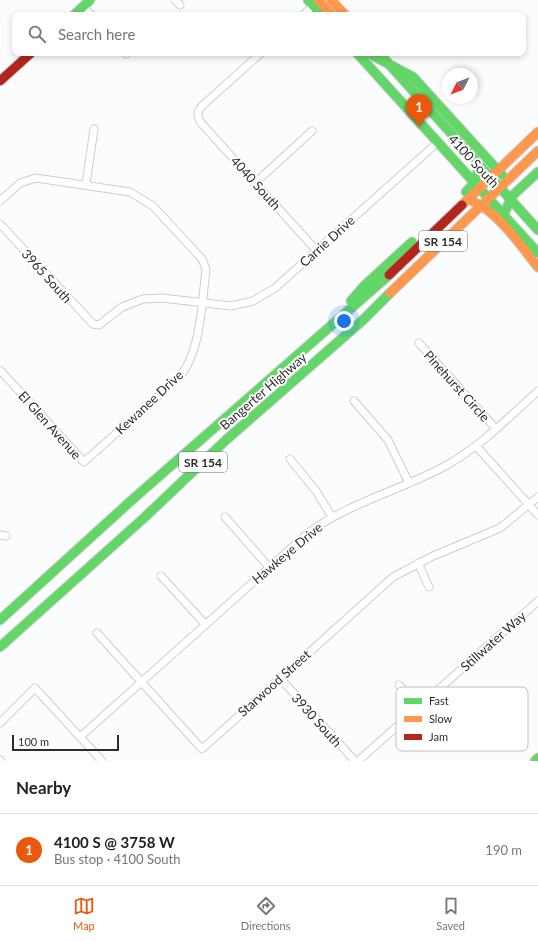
<!DOCTYPE html>
<html lang="en">
<head>
<meta charset="utf-8">
<style>
	:root { --surface:#fff; --page:#f6f6f6; --text:#222; --muted:#767676; --line:#e0e0e0; --accent:#ea580c }
	body { margin:0; font-family:Lato,sans-serif; background:var(--page); color:var(--text) }
	.compass { position:absolute; left:442px; top:68px; width:36px; height:36px; border-radius:50%; background:var(--surface); box-shadow:0 2px 6px #0003; rotate:228deg }
	.scale { position:absolute; left:12px; bottom:10px; width:107px; box-sizing:border-box; padding-left:4px; border:2px solid #2b2c2d; border-top:0; font-size:11px; line-height:14px; white-space:nowrap; color:#2b2c2d; -webkit-text-stroke:3px #fff; paint-order:stroke }
	.you { position:absolute; left:344px; top:321px; width:14px; height:14px; margin:-10px; border:3px solid #fff; border-radius:50%; background:#1a73e8; box-shadow:0 0 0 6px #1a73e833 }
	.badge { display:grid; place-items:center; width:26px; height:26px; border-radius:50%; background:var(--accent); color:#fff; font-size:13px; font-weight:700 }
	.pin { position:absolute; translate:-50% -33px; filter:drop-shadow(0 1px 2px #0008) }
	.pin::after { content:''; position:absolute; top:21px; width:14px; height:12px; background:inherit; clip-path:polygon(0 0,100% 0,50% 100%) }
	.list { margin:0; padding:0; list-style:none }
	h2 { display:flex; justify-content:space-between; align-items:center; height:52px; margin:0; padding:0 16px; font-size:17px }
	h2 small { font-size:13px; font-weight:400; color:var(--muted) }
	.list li { display:grid; grid-template-columns:26px 1fr auto; gap:12px; align-items:center; box-sizing:border-box; height:72px; padding:0 16px; border-top:1px solid var(--line) }
	.list b { display:block; font-size:15px; white-space:nowrap }
	.list p { margin:0; font-size:13px; white-space:nowrap; color:var(--muted) }
	.list em { font-size:13px; font-style:normal; color:var(--muted) }
	.icon { flex:none; width:22px; height:22px; fill:none; stroke:currentColor; stroke-width:2; stroke-linecap:round; stroke-linejoin:round }
	.map { position:relative; flex:none; width:538px; height:761px; overflow:hidden }
	.search { position:absolute; background:var(--surface); box-shadow:0 2px 6px #0003; left:12px; right:12px; top:12px; height:44px; display:flex; align-items:center; gap:10px; box-sizing:border-box; padding:0 14px; border-radius:8px; color:var(--muted); font-size:15px }
	.sheet { height:124px; background:var(--surface) }
	nav { display:flex; justify-content:space-around; align-items:center; box-sizing:border-box; height:56px; border-top:1px solid var(--line); background:var(--surface); font-size:11px; color:var(--muted) }
	nav a { display:grid; justify-items:center; gap:2px }
	nav .on { color:var(--accent) }
	.map>svg:first-child { display:block }
</style>
</head>
<body>
<div class="map">
<svg width="538" height="761" viewBox="0 0 538 761">
	<rect width="100%" height="100%" fill="#fafcfe"/>
	<g fill="none" stroke-linecap="round" stroke-linejoin="round">
		<defs>
			<g id="street">
				<path d="M 175,0 L 180,5"/>
				<path d="M 83,6 L 91,15"/>
				<path d="M 303,15 L 313,6"/>
				<path d="M 125,53 L 126,54"/>
				<path d="M 261,53 L 202,106 C 196,112 197,117 202,124 L 317,251"/>
				<path d="M 255,183 L 312,131"/>
				<path d="M 86,184 L 94,129"/>
				<path d="M 0,201 L 20,183 L 36,178 L 130,192 L 153,206 L 202,259 L 206,269 C 202,301 201,353 179,377 L 84,462 L 0,370"/>
				<path d="M 0,224 L 93,324 L 99,325 L 122,307 L 143,299 L 162,298 L 231,306 L 253,301 L 275,288 L 438,142"/>
				<path d="M 419,343 L 496,429"/>
				<path d="M 354,401 L 388,440 L 409,483"/>
				<path d="M 476,446 L 538,515"/>
				<path d="M 290,459 L 316,491 L 332,517"/>
				<path d="M 225,517 L 269,567"/>
				<path d="M 0,535 L 6,536"/>
				<path d="M 418,563 L 429,587"/>
				<path d="M 161,576 L 205,624"/>
				<path d="M 97,633 L 202,749 L 393,577 L 433,556 L 500,528 L 538,497"/>
				<path d="M 280,678 L 355,761"/>
				<path d="M 399,685 L 419,708"/>
				<path d="M 0,723 L 35,688 L 102,761"/>
				<path d="M 80,737 L 308,533 C 352,501 400,491 447,465 C 481,446 509,417 538,391"/>
				<path d="M 0,760 L 1,761"/>
				<path d="M 358,761 L 538,601"/>
			</g>
			<g id="fast">
				<path d="M 308,0 L 322,15"/>
				<path d="M 74,15 L 90,0"/>
				<path d="M 357,53 L 538,253"/>
				<path d="M 368,53 L 413,77 L 502,175"/>
				<path d="M 379,53 L 538,230"/>
				<path d="M 466,192 L 475,182 L 479,166"/>
				<path d="M 504,214 L 512,196 L 538,172"/>
				<path d="M 351,301 L 364,286 L 412,242"/>
				<path d="M 0,620 L 133,499 L 389,275"/>
				<path d="M 0,647 L 145,517 L 226,440 L 363,320 L 390,293"/>
				<path d="M 535,761 L 538,758"/>
			</g>
			<g id="slow">
				<path d="M 318,0 L 332,15"/>
				<path d="M 331,0 L 345,15"/>
				<path d="M 474,202 C 499,213 521,246 538,267"/>
				<path d="M 462,205 L 538,132"/>
				<path d="M 390,293 L 538,151"/>
			</g>
			<g id="jam">
				<path d="M 0,81 L 31,53"/>
				<path d="M 389,275 L 462,205"/>
			</g>
		</defs>
		<use href="#street" stroke="#cdced0" stroke-width="9"/>
		<use href="#fast" stroke="#cdced0" stroke-width="11"/>
		<use href="#slow" stroke="#cdced0" stroke-width="11"/>
		<use href="#jam" stroke="#cdced0" stroke-width="11"/>
		<use href="#street" stroke="#feffff" stroke-width="7"/>
		<use href="#fast" stroke="#63d668" stroke-width="9"/>
		<use href="#slow" stroke="#ff974d" stroke-width="9"/>
		<use href="#jam" stroke="#b3261e" stroke-width="9"/>
	</g>
	<g text-anchor="middle" dominant-baseline="central" stroke-width="4" stroke-linejoin="round" paint-order="stroke">
		<g fill="#fff" stroke="#6b6b6c" stroke-width="1">
			<rect x="419" y="231" width="48" height="20" rx="3"/>
			<rect x="179" y="452" width="48" height="20" rx="3"/>
		</g>
		<g font-size="12" font-weight="bold" fill="#2b2c2d">
			<text x="443" y="241">SR 154</text>
			<text x="203" y="462">SR 154</text>
		</g>
		<g font-size="13" fill="#2b2c2d" stroke="#fff">
			<text transform="translate(474 161) rotate(47)">4100 South</text>
			<text transform="translate(256 183) rotate(48)">4040 South</text>
			<text transform="translate(327 241) rotate(-42)">Carrie Drive</text>
			<text transform="translate(47 276) rotate(48)">3965 South</text>
			<text transform="translate(457 386) rotate(48)">Pinehurst Circle</text>
			<text transform="translate(263 391) rotate(-41)">Bangerter Highway</text>
			<text transform="translate(149 402) rotate(-43)">Kewanee Drive</text>
			<text transform="translate(50 425) rotate(48)">El Glen Avenue</text>
			<text transform="translate(287 553) rotate(-40)">Hawkeye Drive</text>
			<text transform="translate(493 641) rotate(-42)">Stillwater Way</text>
			<text transform="translate(274 683) rotate(-42)">Starwood Street</text>
			<text transform="translate(317 720) rotate(48)">3930 South</text>
		</g>
	</g>
	<rect x="396" y="687" width="132" height="64" rx="6" fill="#fff" stroke="#bfc0c0" stroke-width="1"/>
	<rect x="404" y="698" width="18" height="6" fill="#63d668"/>
	<rect x="404" y="716" width="18" height="6" fill="#ff974d"/>
	<rect x="404" y="734" width="18" height="6" fill="#b3261e"/>
	<g font-size="11" fill="#2b2c2d">
		<text x="429" y="705">Fast</text>
		<text x="429" y="723">Slow</text>
		<text x="429" y="741">Jam</text>
	</g>
</svg>
<svg class="compass" viewBox="-18 -18 36 36"><path d="M0-13l5 13h-10z" fill="#e53935"/><path d="M0 13l5-13h-10z" fill="#767676"/></svg>
<div class="scale">100 m</div>
<div class="you"></div>
<div class="pin badge" style="left:419px;top:127px">1</div>
<div class="search"><svg class="icon" aria-label="search" viewBox="0 0 24 24"><circle cx="10" cy="10" r="6"/><path d="M15 15l6 6"/></svg>Search here</div>
</div>
<section class="sheet">
<h2>Nearby<small></small></h2>
<ul class="list">
<li><span class="badge">1</span><div><b>4100 S @ 3758 W</b><p>Bus stop · 4100 South</p></div><em>190 m</em></li>
</ul>
</section>
<nav>
<a class="on"><svg class="icon" aria-label="map" viewBox="0 0 24 24"><path d="M3 6l6-2 6 2 6-2v14l-6 2-6-2-6 2zM9 4v14M15 6v14"/></svg>Map</a>
<a><svg class="icon" aria-label="directions" viewBox="0 0 24 24"><path d="M12 3l9 9-9 9-9-9zM9 14v-3h6M13 9l2 2-2 2"/></svg>Directions</a>
<a><svg class="icon" aria-label="saved" viewBox="0 0 24 24"><path d="M7 4h10v16l-5-4-5 4z"/></svg>Saved</a>
</nav>
</body>
</html>
